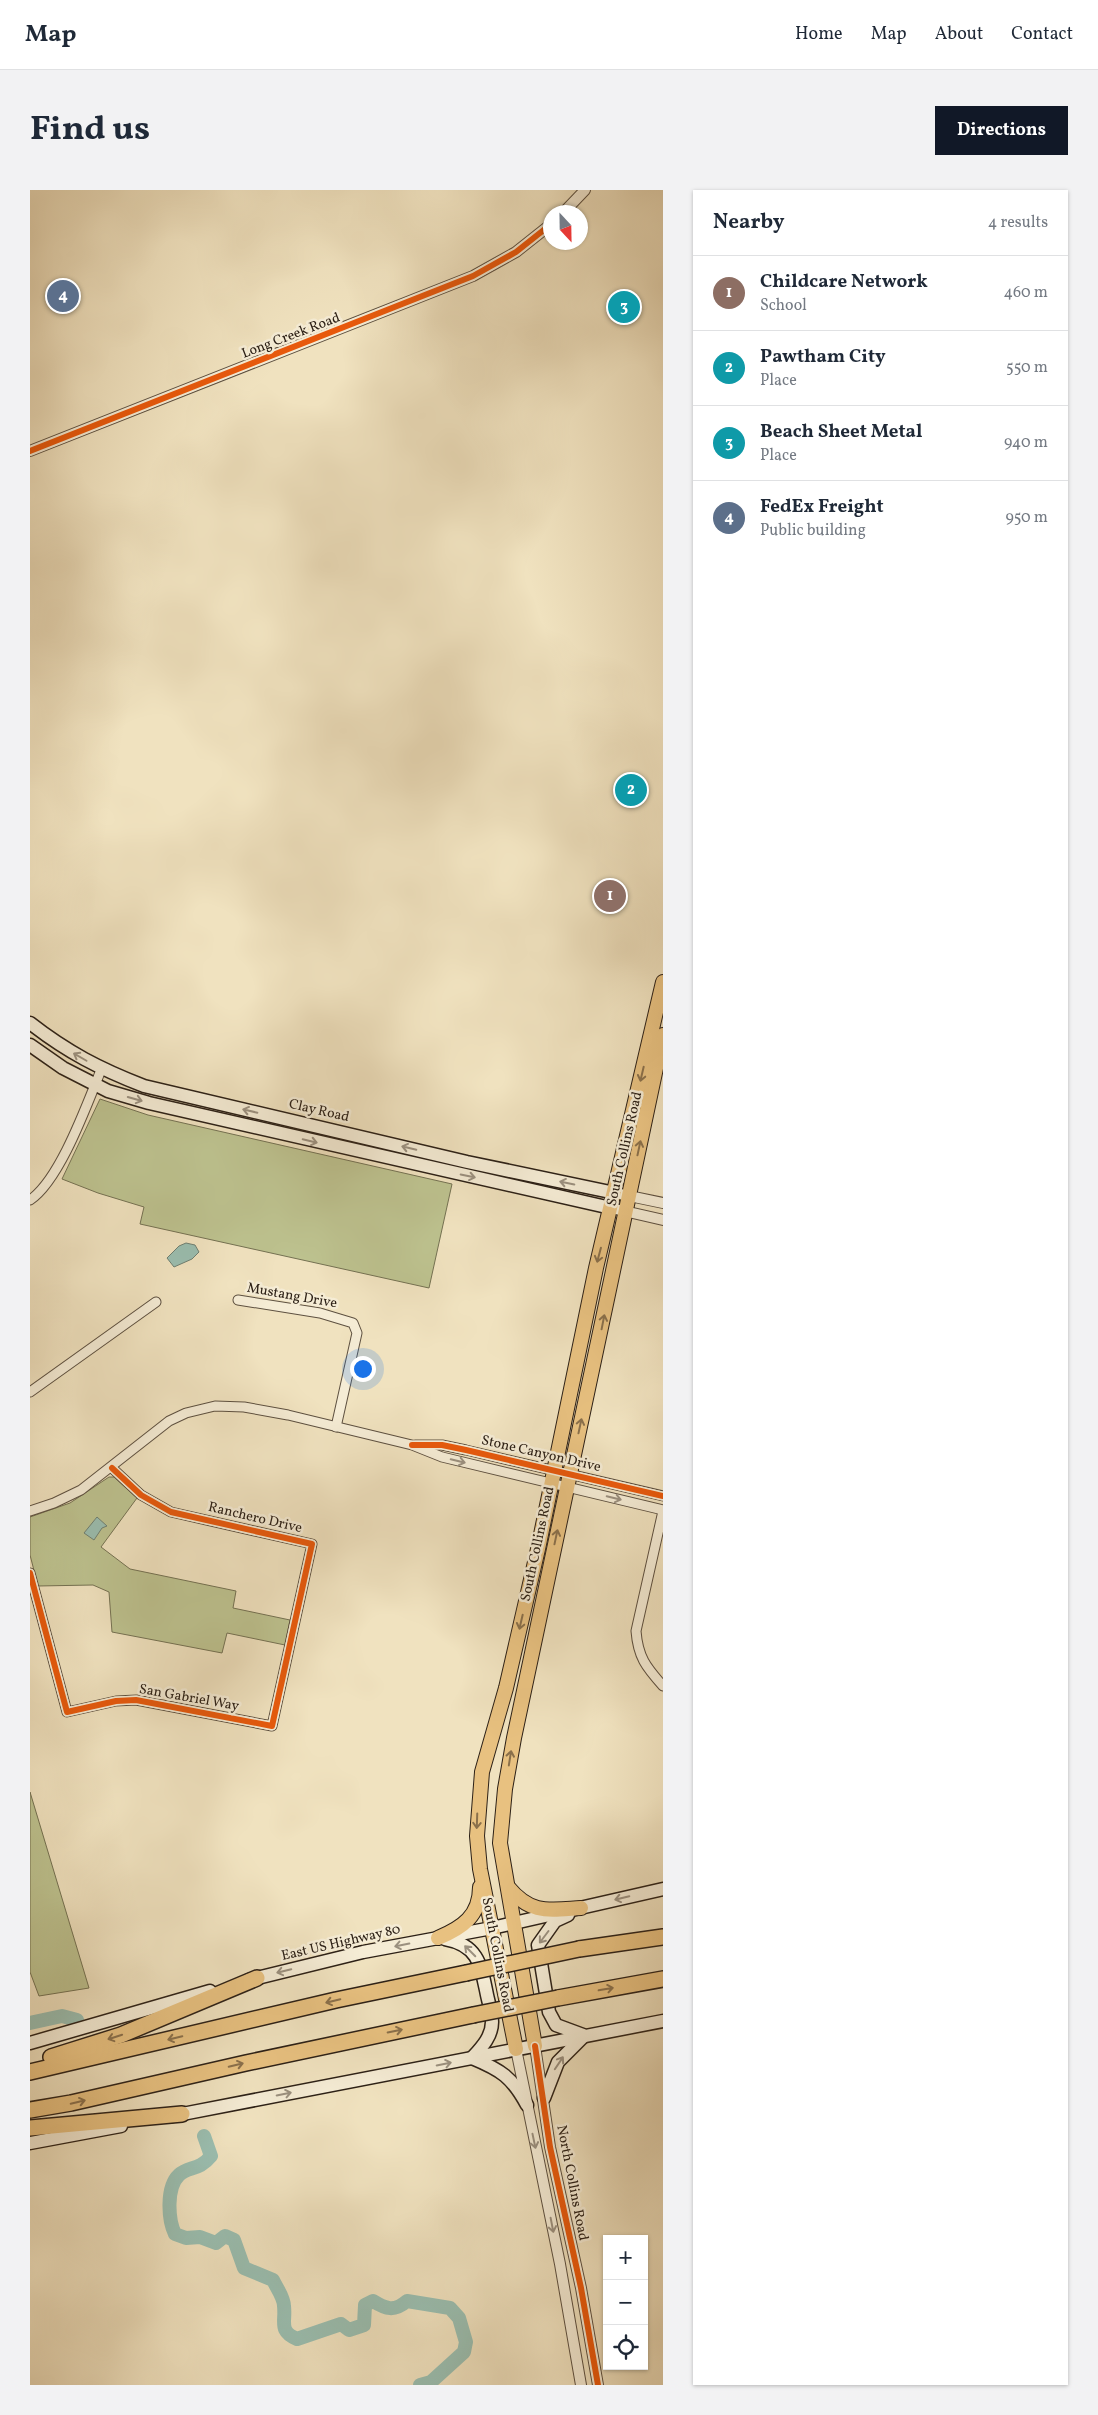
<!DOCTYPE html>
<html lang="en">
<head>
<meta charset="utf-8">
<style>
	:root { --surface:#fff; --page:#f2f2f3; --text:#1f2937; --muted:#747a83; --line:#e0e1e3; --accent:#111827 }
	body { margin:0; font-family:Vollkorn,serif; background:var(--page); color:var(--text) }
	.controls { position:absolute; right:15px; bottom:15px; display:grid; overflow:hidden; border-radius:0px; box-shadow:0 1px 4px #0004 }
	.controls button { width:45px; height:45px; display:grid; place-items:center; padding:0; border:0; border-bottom:1px solid var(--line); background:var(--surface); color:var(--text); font:25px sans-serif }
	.compass { position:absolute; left:513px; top:15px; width:45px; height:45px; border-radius:50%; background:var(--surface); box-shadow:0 1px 4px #0004; rotate:158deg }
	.you { position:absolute; left:332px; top:1178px; width:18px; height:18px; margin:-12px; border:4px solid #fff; border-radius:50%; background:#1a73e8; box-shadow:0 0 0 8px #1a73e833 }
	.badge { display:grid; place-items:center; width:32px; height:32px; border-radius:50%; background:var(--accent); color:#fff; font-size:16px; font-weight:700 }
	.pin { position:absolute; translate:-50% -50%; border:2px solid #fff; box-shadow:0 1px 5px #0006 }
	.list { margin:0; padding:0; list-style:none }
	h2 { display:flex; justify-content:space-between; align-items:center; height:65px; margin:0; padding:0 20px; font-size:21px }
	h2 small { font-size:16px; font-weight:400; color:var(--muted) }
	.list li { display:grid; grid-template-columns:32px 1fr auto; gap:15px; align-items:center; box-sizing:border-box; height:75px; padding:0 20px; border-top:1px solid var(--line) }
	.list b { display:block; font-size:19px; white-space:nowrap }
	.list p { margin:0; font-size:16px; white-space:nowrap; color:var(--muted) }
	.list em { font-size:16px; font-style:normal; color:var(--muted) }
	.icon { flex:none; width:28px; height:28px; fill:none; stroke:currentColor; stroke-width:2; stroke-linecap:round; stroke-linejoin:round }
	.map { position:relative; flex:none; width:633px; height:2195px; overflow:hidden; border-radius:0px }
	header { display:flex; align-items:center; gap:30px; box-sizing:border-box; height:70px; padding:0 25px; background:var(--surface); border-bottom:1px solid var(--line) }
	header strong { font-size:24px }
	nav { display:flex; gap:28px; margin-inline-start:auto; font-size:18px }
	.intro { display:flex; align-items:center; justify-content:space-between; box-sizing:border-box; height:120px; padding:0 30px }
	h1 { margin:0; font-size:35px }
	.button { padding:12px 22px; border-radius:0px; background:var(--accent); color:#fff; font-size:18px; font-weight:700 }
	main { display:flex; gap:30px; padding:0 30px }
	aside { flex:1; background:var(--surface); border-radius:0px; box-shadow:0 1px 4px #0004 }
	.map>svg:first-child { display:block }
</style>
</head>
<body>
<header>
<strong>Map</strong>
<nav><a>Home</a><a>Map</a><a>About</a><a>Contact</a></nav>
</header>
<div class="intro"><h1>Find us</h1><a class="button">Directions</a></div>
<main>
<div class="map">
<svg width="633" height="2195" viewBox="0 0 633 2195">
	<rect width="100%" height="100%" fill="#f0e2bf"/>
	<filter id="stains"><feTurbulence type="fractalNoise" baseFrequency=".004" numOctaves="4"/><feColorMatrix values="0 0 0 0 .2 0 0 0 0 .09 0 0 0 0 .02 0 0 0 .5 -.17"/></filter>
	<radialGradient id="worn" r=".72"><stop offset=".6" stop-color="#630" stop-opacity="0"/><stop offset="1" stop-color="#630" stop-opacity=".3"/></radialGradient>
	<g fill="#bdc28f" stroke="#747152">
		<path d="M 70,909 L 118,925 L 422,994 L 399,1098 L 110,1034 L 114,1017 L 68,1003 L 32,989 Z"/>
		<path d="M 79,1287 L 84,1287 L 107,1308 L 71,1357 L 100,1379 L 206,1401 L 203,1418 L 260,1430 L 255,1455 L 197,1443 L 192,1463 L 82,1442 L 79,1402 L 63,1395 L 8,1396 L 0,1365 L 0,1327 L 40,1313 Z"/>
		<path d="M 0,1602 L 59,1798 L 9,1806 L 0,1782 Z"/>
	</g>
	<g fill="#9abeb0" stroke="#6e7f72">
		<path d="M 156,1053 L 165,1055 L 169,1062 L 162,1069 L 144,1077 L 137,1068 L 149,1056 Z"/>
		<path d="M 67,1327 L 77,1336 L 72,1338 L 64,1350 L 54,1343 Z"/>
	</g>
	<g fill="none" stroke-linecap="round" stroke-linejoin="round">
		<g stroke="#9abeb0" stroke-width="14">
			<path d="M 0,1833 L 32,1826 L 47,1830"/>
			<path d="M 174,1946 L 181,1966 C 169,1981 158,1976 149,1985 C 136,1997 138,2030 145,2044 L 156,2048 L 170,2047 L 186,2053 L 195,2046 L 204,2050 L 214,2078 L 243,2090 C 246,2097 254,2107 254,2116 C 256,2132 248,2141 267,2149 L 311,2134 L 319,2140 L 334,2135 L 335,2115 L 343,2111 C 356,2119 364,2122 377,2111 L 420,2118 L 429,2128 L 436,2152 L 434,2162 L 401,2192 L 390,2195"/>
		</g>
		<defs>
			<g id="minor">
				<path d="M 0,1010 C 30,990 57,914 71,880"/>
				<path d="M 208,1110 L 290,1123 L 323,1133 L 327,1143 L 306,1237"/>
				<path d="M 0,1202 L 126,1112"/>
				<path d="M 385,1255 L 412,1255 L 436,1260 L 633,1306"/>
				<path d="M 0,1321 L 24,1313 L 51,1300 L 139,1231 L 156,1223 L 185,1216 L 214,1217 L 258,1225 L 382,1255 L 412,1267 L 633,1320"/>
				<path d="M 633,1321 L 606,1441 C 608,1467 616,1477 633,1496"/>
				<path d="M 0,1383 L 37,1522 L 86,1511 L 106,1510 L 242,1536 L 282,1354 L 141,1322 L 111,1305 L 82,1278"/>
			</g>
			<g id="tertiary">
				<path d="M 534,22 L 555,0"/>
				<path d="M 0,261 L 443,86 L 486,62 L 520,35"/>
				<path d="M 585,1003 L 633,1013"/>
				<path d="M 581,1018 L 633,1030"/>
				<path d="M 505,1856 L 520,1957 L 551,2098 L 568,2195"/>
				<path d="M 486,1859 L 530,2074 L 551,2195"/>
			</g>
			<g id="secondary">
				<path d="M 0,833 C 37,862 70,879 114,896 L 437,972 L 585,1003"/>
				<path d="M 0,855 L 33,878 L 78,901 L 119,913 L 581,1018"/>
				<path d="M 538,1725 L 525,1731 L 508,1755 L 519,1822 L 526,1835 L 553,1845"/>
				<path d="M 415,1749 C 449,1755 451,1776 457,1805 C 459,1814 462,1824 462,1832 C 462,1847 451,1858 442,1868"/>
				<path d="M 219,1790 L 333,1762 L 462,1738 L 633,1699"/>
				<path d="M 0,1853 L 180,1801"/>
				<path d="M 442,1868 C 471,1880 482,1887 497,1915"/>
				<path d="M 514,1908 L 528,1872 L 553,1847"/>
				<path d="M 142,1926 L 633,1831"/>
				<path d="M 0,1953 L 91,1936"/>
			</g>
			<g id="primary">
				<path d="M 478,1697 C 501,1725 519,1720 551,1718"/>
				<path d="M 408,1748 C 432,1738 450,1726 450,1697"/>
				<path d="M 505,1856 L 470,1653 L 475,1599 L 484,1548 L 633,845"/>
				<path d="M 486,1859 L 450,1679 L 447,1646 L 452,1582 L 476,1498 L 508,1359 L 566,1078 L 633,792"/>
			</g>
			<g id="motorway">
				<path d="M 549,1759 L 633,1747"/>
				<path d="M 528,1808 L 633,1789"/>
				<path d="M 21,1867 L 91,1845 L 227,1788"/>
				<path d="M 0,1882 L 306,1810 L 436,1783"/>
				<path d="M 0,1920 L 41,1913 L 216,1873 L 443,1825"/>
				<path d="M 0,1938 L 152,1924"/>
			</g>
		</defs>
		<use href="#minor" stroke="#5d5040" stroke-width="11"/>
		<use href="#tertiary" stroke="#5d5040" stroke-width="12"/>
		<use href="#secondary" stroke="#2c2016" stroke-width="15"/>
		<use href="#primary" stroke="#2c2016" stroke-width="16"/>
		<use href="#motorway" stroke="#2c2016" stroke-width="18"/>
		<use href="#minor" stroke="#f5ecd5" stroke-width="9"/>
		<use href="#tertiary" stroke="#f5ecd5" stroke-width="10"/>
		<use href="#secondary" stroke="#f5ecd5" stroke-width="12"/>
		<use href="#primary" stroke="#e8c180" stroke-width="14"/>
		<use href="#motorway" stroke="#e8c180" stroke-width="15"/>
		<defs>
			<g id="motorway-bridge">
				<path d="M 436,1783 L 549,1759"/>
				<path d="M 443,1825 L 528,1808"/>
			</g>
		</defs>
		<use href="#motorway-bridge" stroke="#2c2016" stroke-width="18" stroke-linecap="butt"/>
		<use href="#motorway-bridge" stroke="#e8c180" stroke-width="15"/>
		<defs>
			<g id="cycleway">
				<path d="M 0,261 L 443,86 L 486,62 L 520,35"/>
				<path d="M 382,1255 L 412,1255 L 436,1260 L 633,1306"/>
				<path d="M 0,1383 L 37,1522 L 86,1511 L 106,1510 L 242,1536 L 282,1354 L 141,1322 L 111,1305 L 82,1278"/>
				<path d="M 505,1856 L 520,1957 L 551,2098 L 568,2195"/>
			</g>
		</defs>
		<use href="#cycleway" stroke="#f5ecd5" stroke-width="9"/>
		<use href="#cycleway" stroke="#e8590c" stroke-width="6"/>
	</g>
	<defs><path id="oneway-shaft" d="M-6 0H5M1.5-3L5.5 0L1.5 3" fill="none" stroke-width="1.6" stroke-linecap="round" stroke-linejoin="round" transform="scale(1.25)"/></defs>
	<g stroke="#9b907f">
		<use href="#oneway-shaft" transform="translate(50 867) rotate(-150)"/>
		<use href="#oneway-shaft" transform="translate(105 909) rotate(16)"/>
		<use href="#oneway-shaft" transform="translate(220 921) rotate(-167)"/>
		<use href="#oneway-shaft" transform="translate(280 951) rotate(13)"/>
		<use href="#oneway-shaft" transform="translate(379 958) rotate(-167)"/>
		<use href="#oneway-shaft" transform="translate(438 986) rotate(12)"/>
		<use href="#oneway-shaft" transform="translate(537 993) rotate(-168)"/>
		<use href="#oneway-shaft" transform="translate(428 1271) rotate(14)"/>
		<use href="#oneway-shaft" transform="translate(584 1308) rotate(14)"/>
		<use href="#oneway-shaft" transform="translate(592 1708) rotate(167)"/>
		<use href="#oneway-shaft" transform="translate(514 1747) rotate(127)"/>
		<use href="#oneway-shaft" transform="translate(372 1755) rotate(169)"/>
		<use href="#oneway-shaft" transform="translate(440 1761) rotate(-135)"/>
		<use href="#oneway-shaft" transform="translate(254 1781) rotate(166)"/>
		<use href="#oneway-shaft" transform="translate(529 1873) rotate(-56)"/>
		<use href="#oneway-shaft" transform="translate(414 1874) rotate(-11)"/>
		<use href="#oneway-shaft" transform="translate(254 1904) rotate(-11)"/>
		<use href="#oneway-shaft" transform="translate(504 1951) rotate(78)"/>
		<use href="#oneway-shaft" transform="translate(522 2035) rotate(79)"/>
	</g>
	<g stroke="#8a704b">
		<use href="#oneway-shaft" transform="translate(612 884) rotate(103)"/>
		<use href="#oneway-shaft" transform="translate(609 958) rotate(-78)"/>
		<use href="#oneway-shaft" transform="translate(569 1065) rotate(105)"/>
		<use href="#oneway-shaft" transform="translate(573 1132) rotate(-79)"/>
		<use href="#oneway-shaft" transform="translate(550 1236) rotate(-78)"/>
		<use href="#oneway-shaft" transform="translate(526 1347) rotate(-78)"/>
		<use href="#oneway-shaft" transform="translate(491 1432) rotate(103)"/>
		<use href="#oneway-shaft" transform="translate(480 1568) rotate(-81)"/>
		<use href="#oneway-shaft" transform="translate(447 1631) rotate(92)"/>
		<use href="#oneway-shaft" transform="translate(576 1799) rotate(-10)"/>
		<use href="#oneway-shaft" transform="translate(303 1811) rotate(167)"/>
		<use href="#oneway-shaft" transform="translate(365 1841) rotate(-12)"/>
		<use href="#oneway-shaft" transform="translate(85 1847) rotate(162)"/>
		<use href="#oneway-shaft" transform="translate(145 1848) rotate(167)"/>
		<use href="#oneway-shaft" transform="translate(206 1875) rotate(-13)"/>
		<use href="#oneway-shaft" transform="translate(48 1912) rotate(-13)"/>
	</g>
	<g text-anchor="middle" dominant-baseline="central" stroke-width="5" stroke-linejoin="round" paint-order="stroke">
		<g font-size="14" fill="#2c2016" stroke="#f5ecd5">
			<text transform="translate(261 146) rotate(-21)">Long Creek Road</text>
			<text transform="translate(289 921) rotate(13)">Clay Road</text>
			<text transform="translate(595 959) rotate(-77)">South Collins Road</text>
			<text transform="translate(262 1106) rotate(10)">Mustang Drive</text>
			<text transform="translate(511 1264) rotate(13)">Stone Canyon Drive</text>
			<text transform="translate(225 1328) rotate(13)">Ranchero Drive</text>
			<text transform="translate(508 1354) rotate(-78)">South Collins Road</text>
			<text transform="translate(159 1508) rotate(10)">San Gabriel Way</text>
			<text transform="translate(311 1753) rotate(-13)">East US Highway 80</text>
			<text transform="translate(467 1765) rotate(79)">South Collins Road</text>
			<text transform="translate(542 1993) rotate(79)">North Collins Road</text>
		</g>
	</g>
	<rect width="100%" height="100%" filter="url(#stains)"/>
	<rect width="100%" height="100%" fill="url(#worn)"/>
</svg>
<div class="controls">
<button>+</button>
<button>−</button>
<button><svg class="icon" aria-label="locate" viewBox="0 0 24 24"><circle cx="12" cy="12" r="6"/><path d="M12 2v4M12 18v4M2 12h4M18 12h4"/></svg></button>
</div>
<svg class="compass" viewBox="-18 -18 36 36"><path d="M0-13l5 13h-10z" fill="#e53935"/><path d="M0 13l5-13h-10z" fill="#747a83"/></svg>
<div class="you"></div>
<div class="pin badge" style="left:580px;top:706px;background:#8d6e63">1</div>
<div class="pin badge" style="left:601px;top:600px;background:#0f9aa8">2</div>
<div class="pin badge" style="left:594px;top:117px;background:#0f9aa8">3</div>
<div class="pin badge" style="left:33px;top:106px;background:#5c6f8a">4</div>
</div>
<aside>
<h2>Nearby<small>4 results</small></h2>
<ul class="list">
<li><span class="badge" style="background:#8d6e63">1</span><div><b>Childcare Network</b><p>School</p></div><em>460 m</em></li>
<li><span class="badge" style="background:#0f9aa8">2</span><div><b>Pawtham City</b><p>Place</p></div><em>550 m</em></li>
<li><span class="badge" style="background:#0f9aa8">3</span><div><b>Beach Sheet Metal</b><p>Place</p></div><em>940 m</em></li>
<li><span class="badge" style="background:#5c6f8a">4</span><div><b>FedEx Freight</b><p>Public building</p></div><em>950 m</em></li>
</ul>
</aside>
</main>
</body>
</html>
